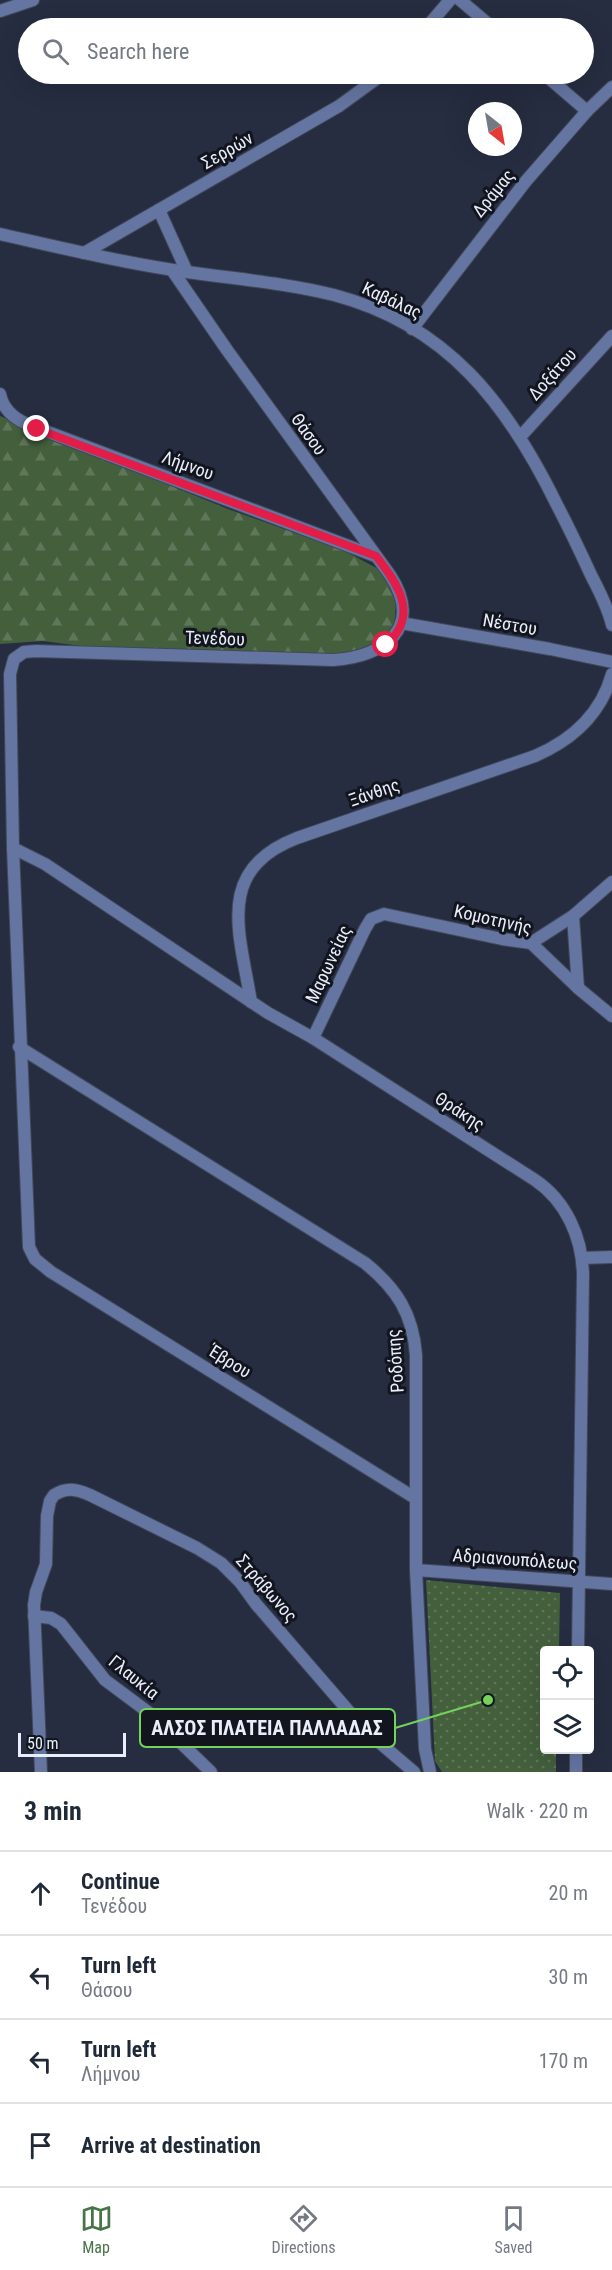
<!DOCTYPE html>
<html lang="en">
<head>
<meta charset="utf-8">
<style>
	:root { --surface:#fff; --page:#f2f2f3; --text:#1f2937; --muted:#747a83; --line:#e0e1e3; --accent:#467547 }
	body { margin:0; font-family:"Roboto Condensed",sans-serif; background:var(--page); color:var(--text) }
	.controls { position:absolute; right:18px; bottom:18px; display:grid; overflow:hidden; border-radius:6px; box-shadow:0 6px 24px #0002 }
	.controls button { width:54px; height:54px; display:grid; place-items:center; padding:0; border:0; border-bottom:2px solid var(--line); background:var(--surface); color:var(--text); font:30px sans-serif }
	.compass { position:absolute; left:468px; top:102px; width:54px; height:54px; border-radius:50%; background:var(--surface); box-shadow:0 6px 24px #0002; rotate:149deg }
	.scale { position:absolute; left:18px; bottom:15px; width:108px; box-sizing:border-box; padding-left:6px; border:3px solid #e9eefb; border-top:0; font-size:16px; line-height:21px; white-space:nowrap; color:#e9eefb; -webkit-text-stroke:4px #12151e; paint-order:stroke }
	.stop { position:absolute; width:18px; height:18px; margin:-14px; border:4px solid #e11d48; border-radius:50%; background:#fff }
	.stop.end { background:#e11d48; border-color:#fff; box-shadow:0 2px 6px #0008 }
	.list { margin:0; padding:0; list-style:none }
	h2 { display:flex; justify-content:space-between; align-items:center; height:78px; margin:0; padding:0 24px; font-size:26px }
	h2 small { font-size:20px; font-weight:400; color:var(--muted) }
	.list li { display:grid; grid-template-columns:39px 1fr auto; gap:18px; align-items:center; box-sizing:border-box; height:84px; padding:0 24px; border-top:2px solid var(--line) }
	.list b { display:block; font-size:22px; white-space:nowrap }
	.list p { margin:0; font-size:20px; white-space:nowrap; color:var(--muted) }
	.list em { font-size:20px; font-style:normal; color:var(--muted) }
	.icon { flex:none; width:33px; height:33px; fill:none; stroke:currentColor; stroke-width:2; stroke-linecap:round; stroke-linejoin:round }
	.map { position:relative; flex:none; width:612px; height:1772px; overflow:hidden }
	.search { position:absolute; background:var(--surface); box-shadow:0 6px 24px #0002; left:18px; right:18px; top:18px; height:66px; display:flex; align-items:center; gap:15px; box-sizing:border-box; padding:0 21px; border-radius:33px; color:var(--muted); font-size:22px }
	.sheet { height:414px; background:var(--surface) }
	nav { display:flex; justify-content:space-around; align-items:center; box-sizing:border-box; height:84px; border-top:2px solid var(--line); background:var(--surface); font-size:16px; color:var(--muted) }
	nav a { display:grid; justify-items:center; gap:3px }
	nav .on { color:var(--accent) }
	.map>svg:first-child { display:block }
</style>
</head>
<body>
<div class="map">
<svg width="612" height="1772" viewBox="0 0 612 1772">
	<defs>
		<pattern id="forest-firs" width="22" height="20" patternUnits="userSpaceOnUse" patternTransform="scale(1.5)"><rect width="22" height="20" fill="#435f3c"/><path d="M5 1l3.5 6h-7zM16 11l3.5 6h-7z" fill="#5e7659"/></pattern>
		<pattern id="park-dots" width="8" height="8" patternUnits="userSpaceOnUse" patternTransform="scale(1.5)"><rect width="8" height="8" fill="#435f3c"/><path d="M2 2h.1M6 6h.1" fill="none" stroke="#5e7659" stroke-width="1.8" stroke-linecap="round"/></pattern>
	</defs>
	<rect width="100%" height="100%" fill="#262d40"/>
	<path fill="url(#forest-firs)" d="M 0,416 L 228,509 L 343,550 L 382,571 L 389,582 L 396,603 L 394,629 L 383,642 L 351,656 L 88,647 L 43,641 L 0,644 Z"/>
	<path fill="url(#park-dots)" d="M 426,1580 L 560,1593 L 559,1650 L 544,1650 L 544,1750 L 556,1750 L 556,1772 L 442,1772 L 435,1761 Z"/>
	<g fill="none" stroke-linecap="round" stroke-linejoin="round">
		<defs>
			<g id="minor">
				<path d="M 460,0 L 493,28"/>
				<path d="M 0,11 L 33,0"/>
				<path d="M 426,28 L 450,0"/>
				<path d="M 544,74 L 587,111"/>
				<path d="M 159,210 L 187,272"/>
				<path d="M 0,234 C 62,248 124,263 187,272 C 236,279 286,283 334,295 C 448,325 508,405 557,505 C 569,528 580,551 591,575 C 599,591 608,607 612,625"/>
				<path d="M 84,253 L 339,106 L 383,74"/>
				<path d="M 172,270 L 227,350 L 390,575 C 424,627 385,657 333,660 L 36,651 L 24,652 L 14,659 L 10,674 L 13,848 L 29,1247 L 35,1259 L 51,1272 L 415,1498"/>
				<path d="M 412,329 L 526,181 L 587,111 L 612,87"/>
				<path d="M 0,394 C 3,409 13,418 27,424 L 375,556"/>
				<path d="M 520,437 L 612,336"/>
				<path d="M 401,623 L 550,649 L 612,662"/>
				<path d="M 13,848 L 45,864 L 268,1013 L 313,1038 L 535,1180 C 566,1201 582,1237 583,1274 L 578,1650"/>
				<path d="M 573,916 L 578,988"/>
				<path d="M 531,943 L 573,916 L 612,882"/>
				<path d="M 251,1002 C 240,933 214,870 297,838 L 535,756 C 572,740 601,714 612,674"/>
				<path d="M 313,1038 L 365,929 L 371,919 L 384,914 L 502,939 L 531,943 L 578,988 L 612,1016"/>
				<path d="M 19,1047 L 365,1263 C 397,1289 413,1314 416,1355 L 416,1570 L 425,1749 L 430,1772"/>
				<path d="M 582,1258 L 612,1257"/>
				<path d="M 416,1570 L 612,1584"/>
				<path d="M 34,1616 L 51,1618 L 61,1624 L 105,1680 L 152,1715 L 211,1772"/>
				<path d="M 41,1772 L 34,1605 L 36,1592 L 46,1564 L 47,1516 L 50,1501 L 54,1495 C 67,1487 76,1489 90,1495 L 197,1548 L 221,1563 L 240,1582 L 256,1604 L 358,1722 L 373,1737 L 414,1772"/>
				<path d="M 576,1772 L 576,1750"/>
			</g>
		</defs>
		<use href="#minor" stroke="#41485a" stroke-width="14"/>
		<use href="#minor" stroke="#6575a1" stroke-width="12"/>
	</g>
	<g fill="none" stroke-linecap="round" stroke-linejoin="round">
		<path stroke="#e11d48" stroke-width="8" d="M 37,429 L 376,556 C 398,584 420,615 386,645"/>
	</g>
	<g text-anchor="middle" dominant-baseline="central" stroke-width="6" stroke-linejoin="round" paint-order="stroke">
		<g font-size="18" fill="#e9eefb" stroke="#12151e">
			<text transform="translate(227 150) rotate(-30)">Σερρών</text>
			<text transform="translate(493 193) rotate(-51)">Δράμας</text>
			<text transform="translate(392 300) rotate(25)">Καβάλας</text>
			<text transform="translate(552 374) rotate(-48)">Δοξάτου</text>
			<text transform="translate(309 434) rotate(54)">Θάσου</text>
			<text transform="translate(188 465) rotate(20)">Λήμνου</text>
			<text transform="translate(510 624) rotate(10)">Νέστου</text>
			<text transform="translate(215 638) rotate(2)">Τενέδου</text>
			<text transform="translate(374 792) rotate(-19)">Ξάνθης</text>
			<text transform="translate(493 919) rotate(13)">Κομοτηνής</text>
			<text transform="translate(328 964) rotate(-65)">Μαρωνείας</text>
			<text transform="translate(460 1111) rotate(33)">Θράκης</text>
			<text transform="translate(230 1361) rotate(32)">Έβρου</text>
			<text transform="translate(395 1361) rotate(-94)">Ροδόπης</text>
			<text transform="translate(515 1559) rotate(4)">Αδριανουπόλεως</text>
			<text transform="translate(267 1588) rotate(49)">Στράβωνος</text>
			<text transform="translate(134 1677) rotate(39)">Γλαυκία</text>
		</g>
	</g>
	<path fill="none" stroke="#75d25b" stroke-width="2" d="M488 1700L395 1728"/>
	<circle fill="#75d25b" stroke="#12151e" stroke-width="2" cx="488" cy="1700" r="6"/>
	<rect fill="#12151e" stroke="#75d25b" stroke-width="2" x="140" y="1709" width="255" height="38" rx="6"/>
	<g font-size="20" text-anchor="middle" font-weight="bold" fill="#e9eefb">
		<text x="267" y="1735">ΑΛΣΟΣ ΠΛΑΤΕΙΑ ΠΑΛΛΑΔΑΣ</text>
	</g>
</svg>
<div class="controls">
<button><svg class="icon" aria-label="locate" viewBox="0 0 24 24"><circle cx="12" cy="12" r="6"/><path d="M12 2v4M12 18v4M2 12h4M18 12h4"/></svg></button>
<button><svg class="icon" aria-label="layers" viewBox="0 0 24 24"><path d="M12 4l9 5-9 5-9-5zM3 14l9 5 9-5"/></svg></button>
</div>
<svg class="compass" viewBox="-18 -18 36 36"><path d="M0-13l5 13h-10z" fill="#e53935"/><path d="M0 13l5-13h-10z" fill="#747a83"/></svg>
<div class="scale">50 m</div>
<div class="stop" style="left:386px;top:645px"></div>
<div class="stop end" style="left:37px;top:429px"></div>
<div class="search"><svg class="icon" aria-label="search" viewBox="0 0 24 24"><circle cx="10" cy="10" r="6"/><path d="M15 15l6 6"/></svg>Search here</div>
</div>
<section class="sheet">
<h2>3 min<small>Walk · 220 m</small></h2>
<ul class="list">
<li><svg class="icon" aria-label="ahead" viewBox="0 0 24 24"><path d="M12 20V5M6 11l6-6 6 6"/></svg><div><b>Continue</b><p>Τενέδου</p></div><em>20 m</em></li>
<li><svg class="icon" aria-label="left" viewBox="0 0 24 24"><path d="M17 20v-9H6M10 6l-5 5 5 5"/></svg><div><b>Turn left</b><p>Θάσου</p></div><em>30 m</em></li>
<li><svg class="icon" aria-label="left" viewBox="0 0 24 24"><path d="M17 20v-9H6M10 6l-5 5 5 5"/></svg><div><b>Turn left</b><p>Λήμνου</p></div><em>170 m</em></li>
<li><svg class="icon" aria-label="arrive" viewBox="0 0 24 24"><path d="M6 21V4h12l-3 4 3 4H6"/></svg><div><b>Arrive at destination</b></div></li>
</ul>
</section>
<nav>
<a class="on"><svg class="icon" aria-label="map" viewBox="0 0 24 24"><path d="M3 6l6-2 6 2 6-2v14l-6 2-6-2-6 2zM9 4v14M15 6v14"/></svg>Map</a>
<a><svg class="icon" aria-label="directions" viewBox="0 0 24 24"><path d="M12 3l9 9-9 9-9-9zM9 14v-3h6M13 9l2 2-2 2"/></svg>Directions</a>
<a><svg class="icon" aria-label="saved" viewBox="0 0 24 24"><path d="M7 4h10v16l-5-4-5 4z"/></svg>Saved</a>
</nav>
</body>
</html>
